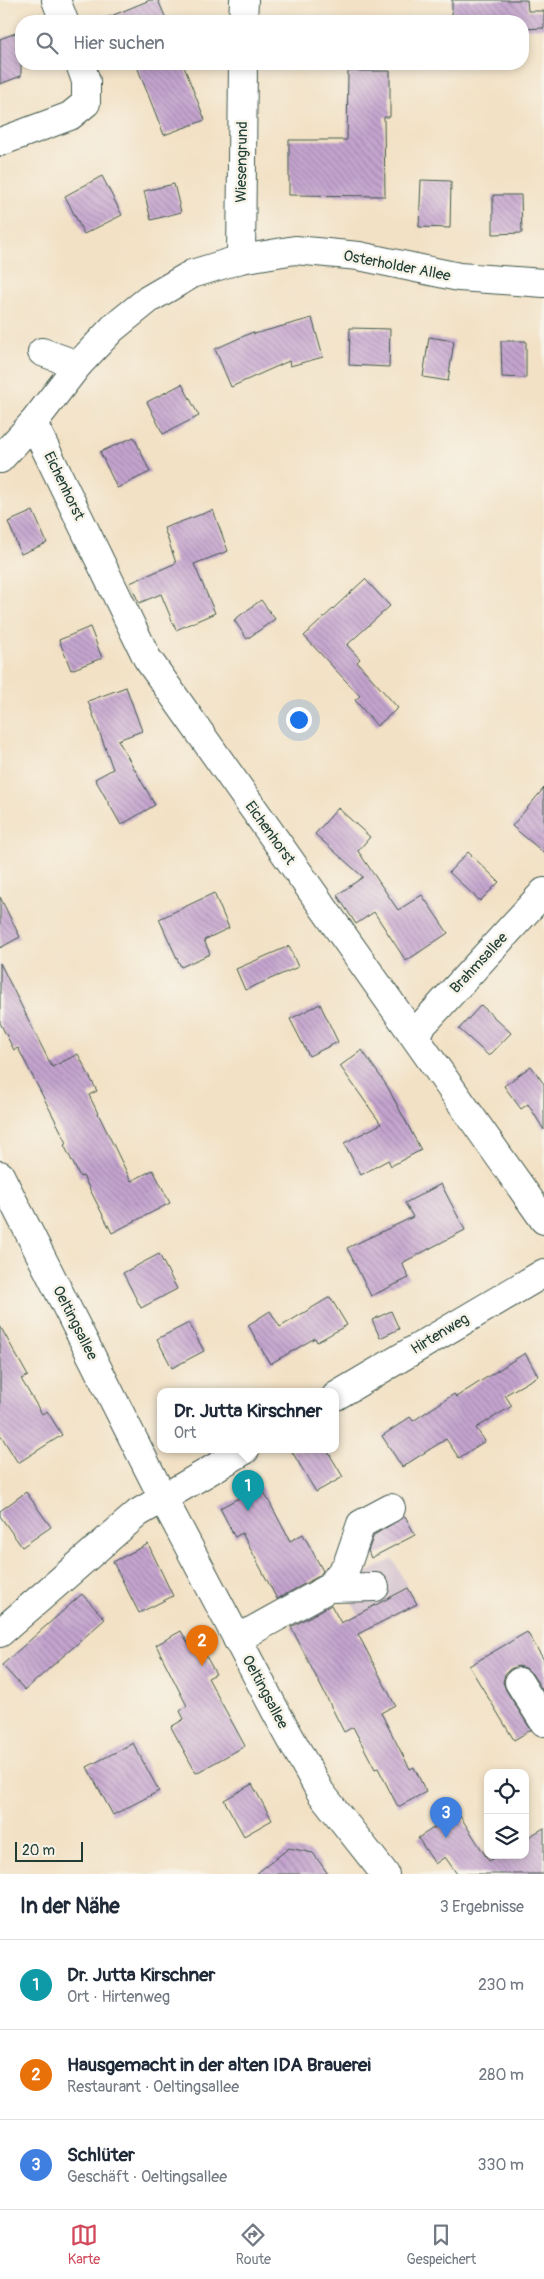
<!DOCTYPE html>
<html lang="de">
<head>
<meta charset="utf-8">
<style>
	:root { --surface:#fff; --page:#f6f6f7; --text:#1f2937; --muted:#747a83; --line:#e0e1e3; --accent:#d1495b }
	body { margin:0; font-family:Pangolin,sans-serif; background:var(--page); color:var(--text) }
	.controls { position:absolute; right:15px; bottom:15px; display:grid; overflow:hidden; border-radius:10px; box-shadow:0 2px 8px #0003 }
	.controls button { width:45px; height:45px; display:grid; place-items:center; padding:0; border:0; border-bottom:1px solid var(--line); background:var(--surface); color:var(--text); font:25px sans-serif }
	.scale { position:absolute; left:15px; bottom:12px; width:68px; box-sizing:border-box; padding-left:5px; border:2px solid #1f3d34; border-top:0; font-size:14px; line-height:18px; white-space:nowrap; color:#1f3d34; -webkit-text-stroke:4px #f7f3e8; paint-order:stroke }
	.you { position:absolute; left:298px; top:719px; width:18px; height:18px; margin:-12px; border:4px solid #fff; border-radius:50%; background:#1a73e8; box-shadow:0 0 0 8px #1a73e833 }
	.badge { display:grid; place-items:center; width:32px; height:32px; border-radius:50%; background:var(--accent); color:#fff; font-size:16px; font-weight:700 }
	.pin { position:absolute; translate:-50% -41px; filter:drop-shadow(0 1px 2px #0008) }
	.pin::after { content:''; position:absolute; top:26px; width:18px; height:15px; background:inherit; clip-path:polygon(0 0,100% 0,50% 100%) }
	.popup { position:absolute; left:157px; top:1388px; width:182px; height:65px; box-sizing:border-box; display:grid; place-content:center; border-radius:10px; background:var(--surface); filter:drop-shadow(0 1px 4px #0005); font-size:16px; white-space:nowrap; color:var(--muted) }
	.popup b { font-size:19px; color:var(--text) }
	.popup::after { content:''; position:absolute; left:50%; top:100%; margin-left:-10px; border:10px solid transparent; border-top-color:var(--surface) }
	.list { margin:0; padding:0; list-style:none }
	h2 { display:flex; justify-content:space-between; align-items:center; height:65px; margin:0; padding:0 20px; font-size:21px }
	h2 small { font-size:16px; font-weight:400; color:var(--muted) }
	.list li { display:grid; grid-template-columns:32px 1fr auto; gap:15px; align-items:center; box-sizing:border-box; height:90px; padding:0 20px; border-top:1px solid var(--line) }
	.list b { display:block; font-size:19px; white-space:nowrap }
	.list p { margin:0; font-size:16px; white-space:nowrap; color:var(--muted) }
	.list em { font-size:16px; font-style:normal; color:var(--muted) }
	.icon { flex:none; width:28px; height:28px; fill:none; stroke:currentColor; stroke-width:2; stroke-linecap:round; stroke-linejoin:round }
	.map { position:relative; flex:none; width:544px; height:1874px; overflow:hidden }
	.search { position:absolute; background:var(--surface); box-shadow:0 2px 8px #0003; left:15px; right:15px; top:15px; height:55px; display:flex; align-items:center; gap:12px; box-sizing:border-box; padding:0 18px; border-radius:20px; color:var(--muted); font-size:19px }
	.sheet { height:335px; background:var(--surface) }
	nav { display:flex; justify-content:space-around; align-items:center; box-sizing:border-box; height:70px; border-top:1px solid var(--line); background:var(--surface); font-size:14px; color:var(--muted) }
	nav a { display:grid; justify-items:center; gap:2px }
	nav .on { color:var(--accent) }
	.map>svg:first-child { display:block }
</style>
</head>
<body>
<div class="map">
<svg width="544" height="1874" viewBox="0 0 544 1874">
	<defs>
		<pattern id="building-back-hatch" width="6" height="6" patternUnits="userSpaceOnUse" patternTransform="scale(1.25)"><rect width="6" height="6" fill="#c5a4cf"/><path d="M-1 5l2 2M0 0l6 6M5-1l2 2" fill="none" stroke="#9f87a9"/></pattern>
	</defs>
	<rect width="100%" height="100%" fill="#f7f3e8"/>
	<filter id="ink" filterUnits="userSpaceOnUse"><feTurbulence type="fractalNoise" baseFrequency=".02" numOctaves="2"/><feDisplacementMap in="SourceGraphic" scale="10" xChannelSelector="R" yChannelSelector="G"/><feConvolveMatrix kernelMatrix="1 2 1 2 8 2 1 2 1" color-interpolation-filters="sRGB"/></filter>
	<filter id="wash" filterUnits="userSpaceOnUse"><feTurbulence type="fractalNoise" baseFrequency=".0096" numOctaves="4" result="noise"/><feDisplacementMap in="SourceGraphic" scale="20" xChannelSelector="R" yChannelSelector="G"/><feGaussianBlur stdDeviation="1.12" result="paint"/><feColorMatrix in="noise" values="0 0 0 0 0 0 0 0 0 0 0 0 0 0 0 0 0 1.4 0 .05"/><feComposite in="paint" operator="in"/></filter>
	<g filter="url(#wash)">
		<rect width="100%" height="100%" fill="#f2e1c5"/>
		<path fill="#d0bdcc" d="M 393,1559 L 408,1588 L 358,1614 L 343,1585 Z"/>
		<g id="blocks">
			<g fill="url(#building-back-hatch)">
				<path d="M 150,0 L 158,0 L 167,21 L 99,21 Z"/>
				<path d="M 452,0 L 527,0 L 528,11 L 544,11 L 544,28 L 523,29 L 523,21 L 452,21 Z"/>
				<path d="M 21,31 L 21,76 L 0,84 L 0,39 Z"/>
				<path d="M 136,64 L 183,64 L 205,120 L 164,135 Z"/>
				<path d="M 348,71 L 390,71 L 390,117 L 384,117 L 385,196 L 289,195 L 289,140 L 347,140 Z"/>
				<path d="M 102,176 L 122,215 L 84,234 L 65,196 Z"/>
				<path d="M 421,180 L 451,181 L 450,228 L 419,227 Z"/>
				<path d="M 174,184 L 181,212 L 151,220 L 144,191 Z"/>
				<path d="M 493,195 L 521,195 L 522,233 L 493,234 Z"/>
				<path d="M 312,318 L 323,357 L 290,366 L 289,361 L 231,387 L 215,349 L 253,332 L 254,334 Z"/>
				<path d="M 350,328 L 390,329 L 389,367 L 349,365 Z"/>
				<path d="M 429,337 L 454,341 L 448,381 L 423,377 Z"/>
				<path d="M 501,341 L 526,341 L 526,378 L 502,377 Z"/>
				<path d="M 182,384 L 199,416 L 163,434 L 147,402 Z"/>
				<path d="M 134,437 L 150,472 L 117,488 L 100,452 Z"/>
				<path d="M 213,510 L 228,551 L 194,564 L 215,613 L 176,630 L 161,594 L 139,603 L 130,583 L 176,563 L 164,528 Z"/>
				<path d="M 33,511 L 47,543 L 21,554 L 8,522 Z"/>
				<path d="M 365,579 L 390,606 L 347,645 L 360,659 L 357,662 L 398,708 L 377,726 L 355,700 L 360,696 L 304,636 Z"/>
				<path d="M 261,600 L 275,619 L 247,639 L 234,620 Z"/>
				<path d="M 90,627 L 102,658 L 71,670 L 59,640 Z"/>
				<path d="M 126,687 L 142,731 L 118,740 L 155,805 L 121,825 L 95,779 L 113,769 L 88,701 Z"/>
				<path d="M 544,788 L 544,853 L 512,826 Z"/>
				<path d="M 338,808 L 370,837 L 358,851 L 398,910 L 422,895 L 448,933 L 406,961 L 374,912 L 356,924 L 337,895 L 363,877 L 315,834 Z"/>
				<path d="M 468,852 L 499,882 L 480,901 L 449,872 Z"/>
				<path d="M 214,893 L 229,928 L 204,940 L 210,954 L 181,967 L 159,919 Z"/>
				<path d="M 0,897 L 20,937 L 0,948 Z"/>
				<path d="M 289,946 L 298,967 L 245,990 L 236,969 Z"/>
				<path d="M 0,963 L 52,1067 L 78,1054 L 97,1091 L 89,1095 L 131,1181 L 153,1170 L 170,1203 L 112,1233 L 83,1176 L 80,1177 L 64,1145 L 67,1143 L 18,1048 L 14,1050 L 0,1023 Z"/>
				<path d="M 320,1004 L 338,1042 L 309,1056 L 290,1019 Z"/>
				<path d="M 481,1005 L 511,1033 L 489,1056 L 459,1029 Z"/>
				<path d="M 362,1050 L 387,1086 L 421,1150 L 391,1166 L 388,1160 L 361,1175 L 344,1143 L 381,1124 L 340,1066 Z"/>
				<path d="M 531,1066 L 544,1084 L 544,1130 L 528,1104 L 521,1109 L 504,1086 Z"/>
				<path d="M 441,1184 L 465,1230 L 402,1263 L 409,1278 L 371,1296 L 347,1248 L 413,1217 L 405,1203 Z"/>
				<path d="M 159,1254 L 177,1289 L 141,1308 L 123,1273 Z"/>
				<path d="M 330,1297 L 347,1325 L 317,1342 L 315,1338 L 270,1364 L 248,1325 L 270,1311 L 280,1327 Z"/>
				<path d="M 391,1311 L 399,1329 L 380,1338 L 372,1320 Z"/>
				<path d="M 189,1323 L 204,1351 L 172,1368 L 157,1339 Z"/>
				<path d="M 0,1326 L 28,1376 L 21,1379 L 42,1414 L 47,1411 L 62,1435 L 18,1463 L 0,1434 Z"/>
				<path d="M 525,1353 L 538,1376 L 505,1395 L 512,1406 L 476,1428 L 485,1441 L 459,1458 L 446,1439 L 402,1467 L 382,1436 L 410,1417 L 413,1421 L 454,1394 L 456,1397 Z"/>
				<path d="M 291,1450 L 327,1450 L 343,1477 L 316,1492 Z"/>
				<path d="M 261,1486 L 290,1541 L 303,1534 L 323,1571 L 319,1576 L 277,1599 L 242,1533 L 235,1537 L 220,1508 Z"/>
				<path d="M 26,1492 L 51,1527 L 22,1547 L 0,1516 L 0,1511 Z"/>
				<path d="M 405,1516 L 415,1535 L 371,1558 L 368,1551 L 374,1535 Z"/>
				<path d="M 148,1544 L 173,1596 L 139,1613 L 113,1562 Z"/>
				<path d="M 408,1588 L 417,1604 L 358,1634 L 395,1705 L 381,1713 L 410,1769 L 414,1767 L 426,1792 L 398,1807 L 378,1768 L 375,1769 L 353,1727 L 344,1732 L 291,1627 L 331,1605 L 341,1623 Z"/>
				<path d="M 82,1594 L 105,1619 L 25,1690 L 2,1665 Z"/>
				<path d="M 181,1631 L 194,1653 L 202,1649 L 216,1674 L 208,1678 L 245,1746 L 196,1773 L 171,1727 L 184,1719 L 180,1711 L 187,1706 L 156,1645 Z"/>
				<path d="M 527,1632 L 544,1660 L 544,1693 L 532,1674 L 526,1668 L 518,1666 L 510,1669 L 505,1674 L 503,1682 L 506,1690 L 531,1730 L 514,1740 L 469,1666 Z"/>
				<path d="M 133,1743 L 159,1791 L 113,1815 L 87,1767 Z"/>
				<path d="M 252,1784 L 272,1820 L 244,1836 L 224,1800 Z"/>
				<path d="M 452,1816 L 460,1816 L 489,1861 L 499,1855 L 525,1855 L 525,1839 L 544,1828 L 544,1874 L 457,1874 L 445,1857 L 435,1864 L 418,1838 Z"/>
				<path d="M 289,1848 L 313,1853 L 328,1874 L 256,1874 Z"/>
			</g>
		</g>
	</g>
	<g filter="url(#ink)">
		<use href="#blocks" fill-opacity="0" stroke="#3f564a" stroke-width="1"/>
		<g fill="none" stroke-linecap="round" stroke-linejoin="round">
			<defs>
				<g id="minor">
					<path d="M 56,0 L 64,21"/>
					<path d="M 243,21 L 244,0"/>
					<path d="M 0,142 L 70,116 L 86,103 L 86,81 L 80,64"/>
					<path d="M 241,259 L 243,64"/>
					<path d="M 42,352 L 78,365"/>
					<path d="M 33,423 L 147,658 L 544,1220"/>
					<path d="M 0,459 L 33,423 L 78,365 L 113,328 L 149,299 L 192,274 L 241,259 L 295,250 L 359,256 L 459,277 L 544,283"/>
					<path d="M 414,1034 L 544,892"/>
					<path d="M 0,1175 L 163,1498 L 276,1712 L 321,1793 L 385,1874"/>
					<path d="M 336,1396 L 544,1273"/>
					<path d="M 329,1588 L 347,1565 L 361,1524 L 391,1508"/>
					<path d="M 0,1633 L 138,1513 L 245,1450"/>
					<path d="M 237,1639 L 329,1588 L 375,1587"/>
					<path d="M 519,1682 L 544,1722"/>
				</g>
			</defs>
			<use href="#minor" stroke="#3f564a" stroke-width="30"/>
			<use href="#minor" stroke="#fff" stroke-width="28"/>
		</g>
	</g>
	<g text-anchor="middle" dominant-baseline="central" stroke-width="5" stroke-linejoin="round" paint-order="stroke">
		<g font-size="15" fill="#1f3d34" stroke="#f7f3e8">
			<text transform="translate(242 162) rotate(-89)">Wiesengrund</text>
			<text transform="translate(397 266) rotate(11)">Osterholder Allee</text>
			<text transform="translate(64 486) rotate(64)">Eichenhorst</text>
			<text transform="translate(270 833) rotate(54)">Eichenhorst</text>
			<text transform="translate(479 963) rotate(-47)">Brahmsallee</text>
			<text transform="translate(75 1323) rotate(63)">Oeltingsallee</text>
			<text transform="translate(440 1334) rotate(-31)">Hirtenweg</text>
			<text transform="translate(265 1692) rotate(62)">Oeltingsallee</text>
		</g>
	</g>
</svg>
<div class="controls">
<button><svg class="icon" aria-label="locate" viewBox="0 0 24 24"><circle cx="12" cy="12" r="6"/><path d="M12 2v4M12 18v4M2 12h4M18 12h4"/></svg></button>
<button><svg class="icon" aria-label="layers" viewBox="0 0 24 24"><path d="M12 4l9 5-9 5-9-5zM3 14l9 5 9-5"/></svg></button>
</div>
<div class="scale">20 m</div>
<div class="you"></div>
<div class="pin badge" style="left:248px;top:1511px;background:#0f9aa8">1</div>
<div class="popup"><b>Dr. Jutta Kirschner</b>Ort</div>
<div class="pin badge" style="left:202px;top:1666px;background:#e8710a">2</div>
<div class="pin badge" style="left:446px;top:1838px;background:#3f7fe0">3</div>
<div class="search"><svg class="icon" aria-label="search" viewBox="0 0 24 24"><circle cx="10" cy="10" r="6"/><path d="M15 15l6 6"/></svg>Hier suchen</div>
</div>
<section class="sheet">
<h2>In der Nähe<small>3 Ergebnisse</small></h2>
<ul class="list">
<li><span class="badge" style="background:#0f9aa8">1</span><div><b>Dr. Jutta Kirschner</b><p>Ort · Hirtenweg</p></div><em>230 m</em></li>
<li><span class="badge" style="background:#e8710a">2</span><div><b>Hausgemacht in der alten IDA Brauerei</b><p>Restaurant · Oeltingsallee</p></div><em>280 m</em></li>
<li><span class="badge" style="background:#3f7fe0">3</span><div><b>Schlüter</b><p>Geschäft · Oeltingsallee</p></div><em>330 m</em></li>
</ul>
</section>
<nav>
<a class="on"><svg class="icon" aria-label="map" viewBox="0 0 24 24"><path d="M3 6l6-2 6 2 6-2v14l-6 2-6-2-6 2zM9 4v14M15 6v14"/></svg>Karte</a>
<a><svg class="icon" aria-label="directions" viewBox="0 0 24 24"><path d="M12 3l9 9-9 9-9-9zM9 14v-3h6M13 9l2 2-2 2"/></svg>Route</a>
<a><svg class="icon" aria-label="saved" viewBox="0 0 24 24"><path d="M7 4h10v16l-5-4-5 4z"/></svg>Gespeichert</a>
</nav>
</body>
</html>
